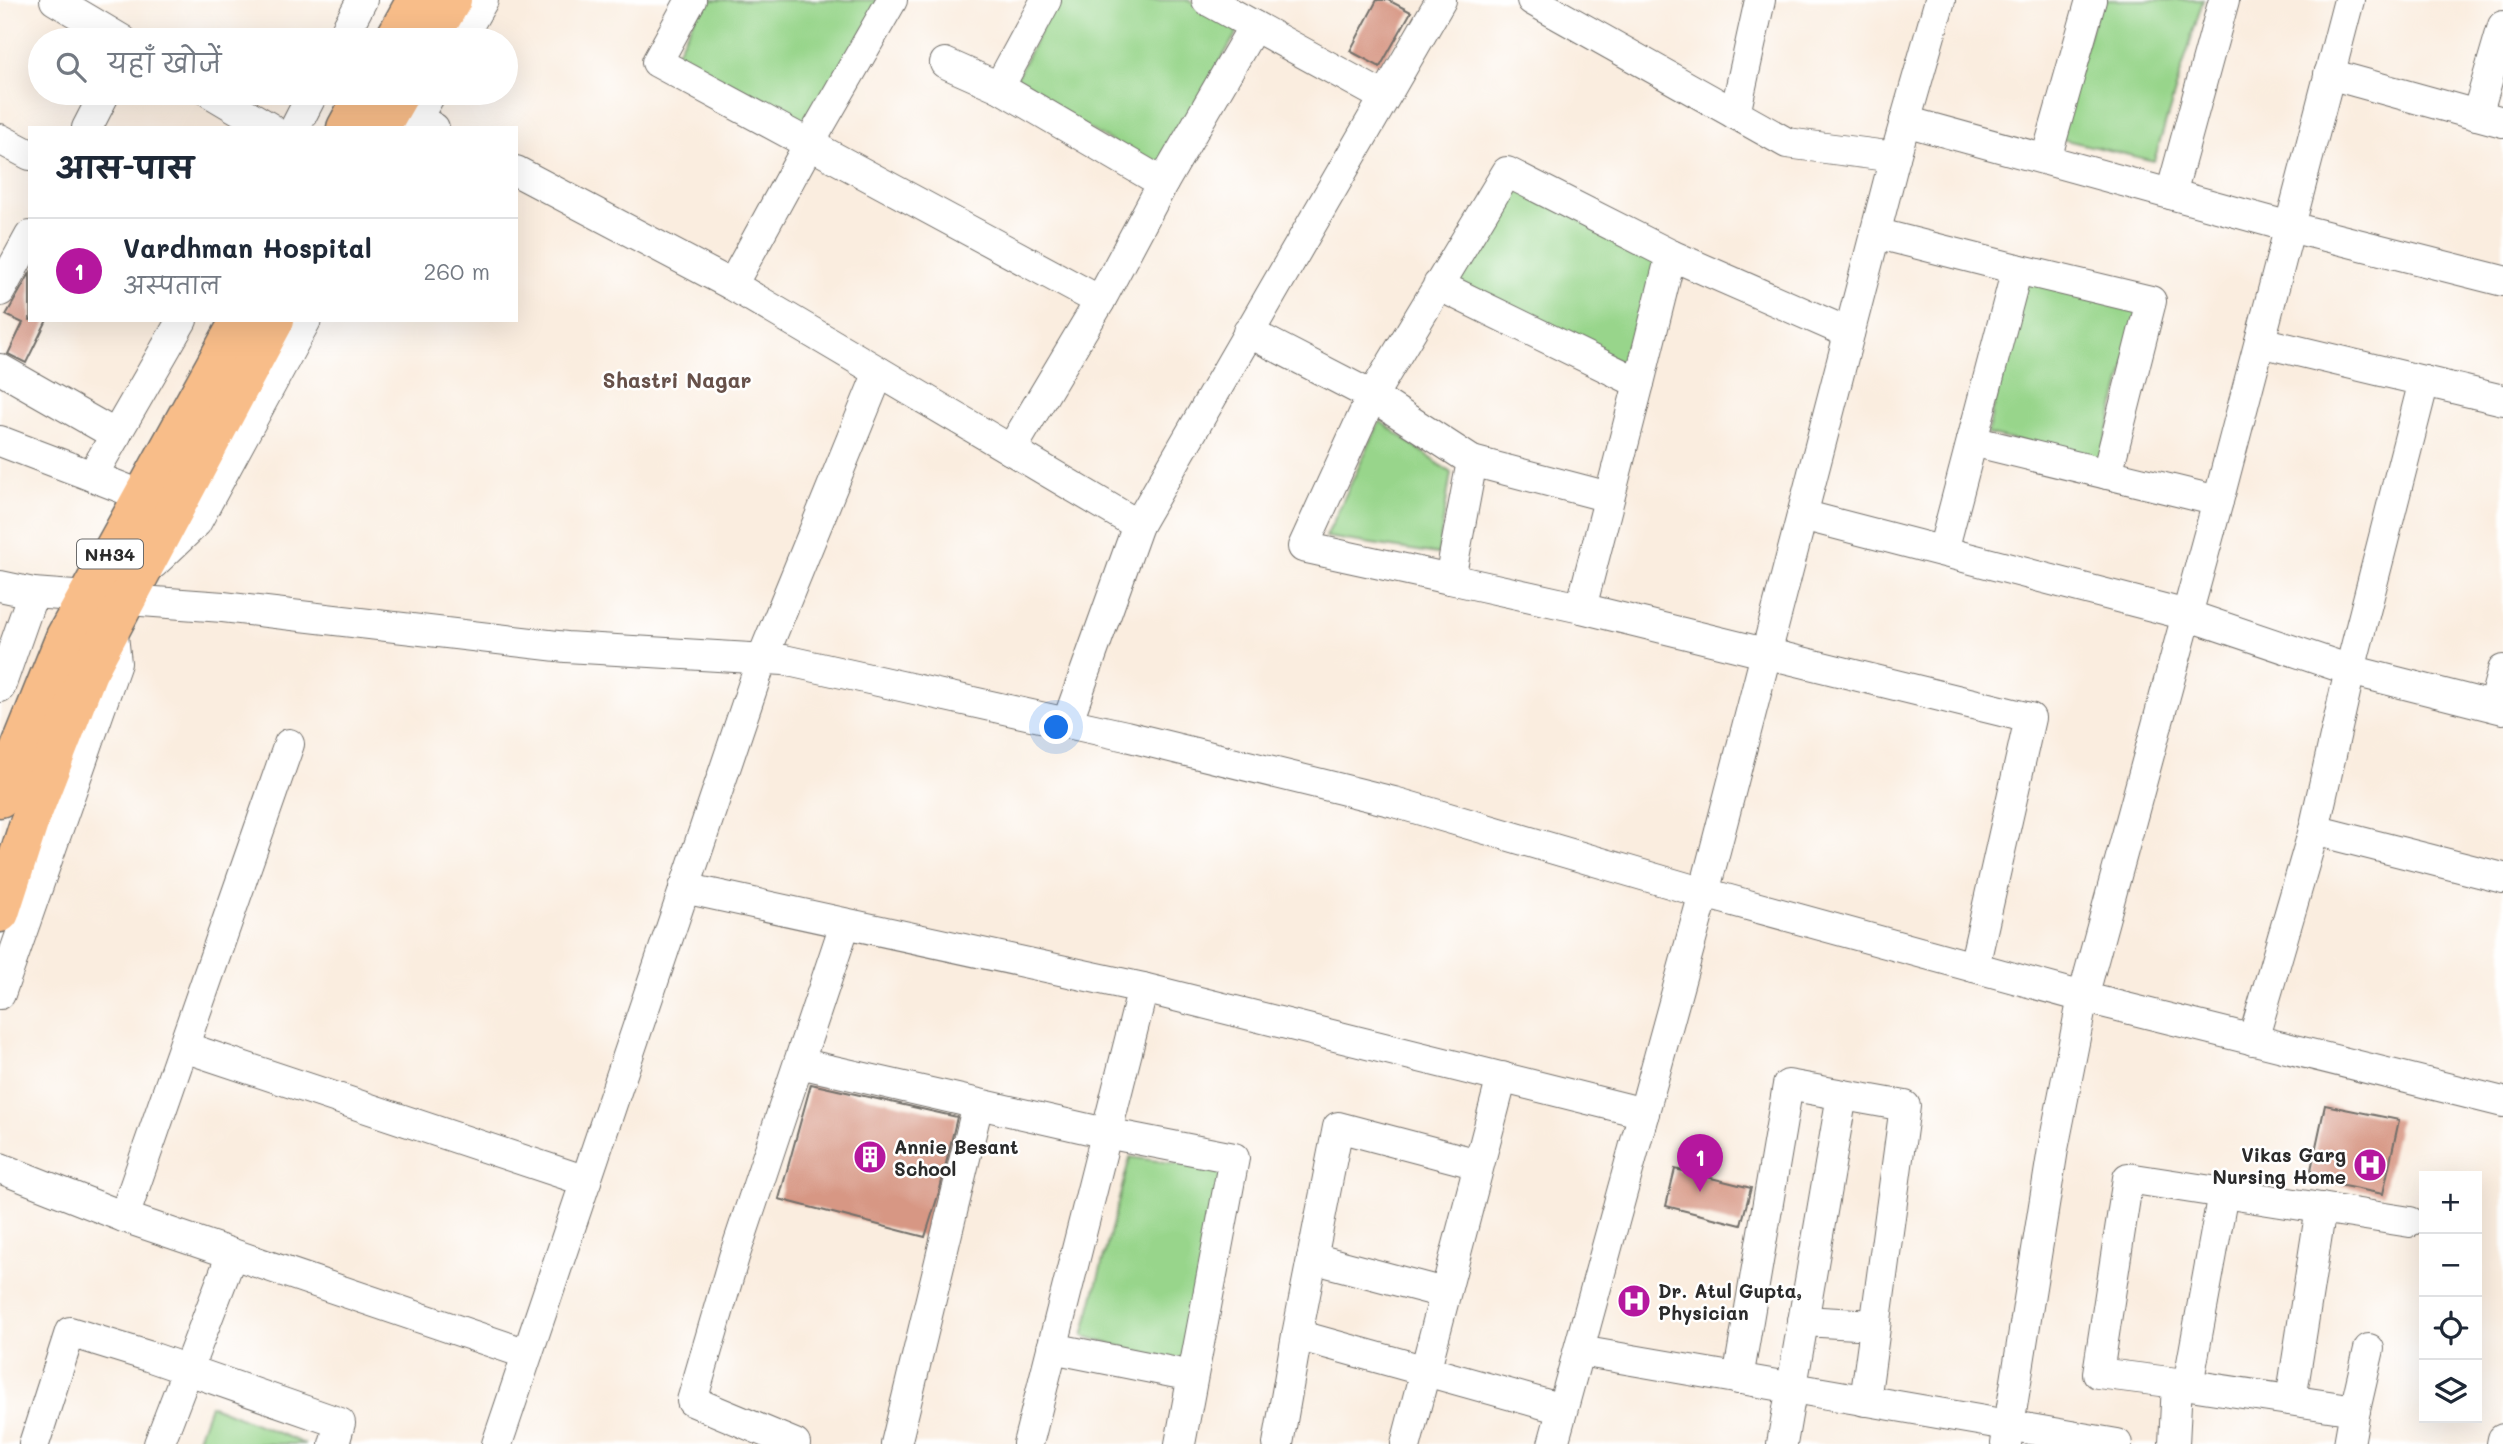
<!DOCTYPE html>
<html lang="hi">
<head>
<meta charset="utf-8">
<style>
	:root { --surface:#fff; --page:#f2f2f3; --text:#1f2937; --muted:#747a83; --line:#e0e1e3; --accent:#b5179e }
	body { margin:0; font-family:Mali,"Playpen Sans Deva",sans-serif; background:var(--page); color:var(--text) }
	.controls { position:absolute; right:21px; bottom:21px; display:grid; overflow:hidden; border-radius:0px; box-shadow:0 7px 28px #0002 }
	.controls button { width:63px; height:63px; display:grid; place-items:center; padding:0; border:0; border-bottom:2px solid var(--line); background:var(--surface); color:var(--text); font:35px sans-serif }
	.you { position:absolute; left:1057px; top:728px; width:24px; height:24px; margin:-18px; border:5px solid #fff; border-radius:50%; background:#1a73e8; box-shadow:0 0 0 10px #1a73e833 }
	.badge { display:grid; place-items:center; width:46px; height:46px; border-radius:50%; background:var(--accent); color:#fff; font-size:23px; font-weight:700 }
	.pin { position:absolute; translate:-50% -58px; filter:drop-shadow(0 2px 4px #0008) }
	.pin::after { content:''; position:absolute; top:37px; width:24px; height:21px; background:inherit; clip-path:polygon(0 0,100% 0,50% 100%) }
	.list { margin:0; padding:0; list-style:none }
	h2 { display:flex; justify-content:space-between; align-items:center; height:91px; margin:0; padding:0 28px; font-size:30px }
	h2 small { font-size:23px; font-weight:400; color:var(--muted) }
	.list li { display:grid; grid-template-columns:46px 1fr auto; gap:21px; align-items:center; box-sizing:border-box; height:105px; padding:0 28px; border-top:2px solid var(--line) }
	.list b { display:block; font-size:26px; white-space:nowrap }
	.list p { margin:0; font-size:23px; white-space:nowrap; color:var(--muted) }
	.list em { font-size:23px; font-style:normal; color:var(--muted) }
	.icon { flex:none; width:38px; height:38px; fill:none; stroke:currentColor; stroke-width:2; stroke-linecap:round; stroke-linejoin:round }
	.map { position:relative; flex:none; width:2503px; height:1444px; overflow:hidden }
	.search { position:absolute; background:var(--surface); box-shadow:0 7px 28px #0002; left:28px; top:28px; width:490px; height:77px; display:flex; align-items:center; gap:18px; box-sizing:border-box; padding:0 24px; border-radius:38px; color:var(--muted); font-size:26px }
	.panel { position:absolute; background:var(--surface); box-shadow:0 7px 28px #0002; left:28px; top:126px; width:490px; height:196px; border-radius:0px }
	.map>svg:first-child { display:block }
</style>
</head>
<body>
<div class="map">
<svg width="2503" height="1444" viewBox="0 0 2503 1444">
	<rect width="100%" height="100%" fill="#fff"/>
	<filter id="ink" filterUnits="userSpaceOnUse"><feTurbulence type="fractalNoise" baseFrequency=".0143" numOctaves="2"/><feDisplacementMap in="SourceGraphic" scale="14" xChannelSelector="R" yChannelSelector="G"/><feConvolveMatrix kernelMatrix="1 2 1 2 8 2 1 2 1" color-interpolation-filters="sRGB"/></filter>
	<filter id="wash" filterUnits="userSpaceOnUse"><feTurbulence type="fractalNoise" baseFrequency=".00686" numOctaves="4" result="noise"/><feDisplacementMap in="SourceGraphic" scale="28" xChannelSelector="R" yChannelSelector="G"/><feGaussianBlur stdDeviation="1.57" result="paint"/><feColorMatrix in="noise" values="0 0 0 0 0 0 0 0 0 0 0 0 0 0 0 0 0 1.4 0 .05"/><feComposite in="paint" operator="in"/></filter>
	<g filter="url(#wash)">
		<rect width="100%" height="100%" fill="#faeddf"/>
		<g fill="#98d58b" stroke="#62805b" stroke-width="2">
			<path d="M 704,0 L 882,0 L 805,130 L 673,59 Z"/>
			<path d="M 1056,0 L 1188,0 L 1239,29 L 1159,168 L 1012,86 Z"/>
			<path d="M 2100,0 L 2203,0 L 2154,161 L 2057,138 Z"/>
			<path d="M 1512,183 L 1662,261 L 1633,369 L 1450,282 Z"/>
			<path d="M 2025,279 L 2141,307 L 2100,461 L 1987,434 Z"/>
			<path d="M 1380,421 L 1451,473 L 1438,554 L 1326,537 Z"/>
			<path d="M 1130,1157 L 1222,1170 L 1186,1364 L 1083,1336 Z"/>
			<path d="M 210,1405 L 305,1444 L 196,1444 Z"/>
		</g>
		<g id="blocks">
			<g fill="#d79784">
				<path d="M 1377,0 L 1388,0 L 1411,12 L 1380,67 L 1350,51 Z"/>
				<path d="M 30,273 L 30,320 L 47,320 L 26,363 L 8,354 L 23,323 L 6,315 Z"/>
				<path d="M 811,1084 L 957,1117 L 940,1189 L 925,1237 L 779,1199 Z"/>
				<path d="M 2325,1105 L 2399,1120 L 2383,1194 L 2309,1179 Z"/>
				<path d="M 1675,1169 L 1751,1188 L 1741,1225 L 1666,1206 Z"/>
			</g>
		</g>
	</g>
	<g filter="url(#ink)">
		<use href="#blocks" fill-opacity="0" stroke="#736f6a" stroke-width="2"/>
		<g fill="none" stroke-linecap="round" stroke-linejoin="round">
			<defs>
				<g id="minor">
					<path d="M 55,0 L 122,40"/>
					<path d="M 691,0 L 657,62 L 809,144 L 892,0"/>
					<path d="M 1046,0 L 999,87 L 1163,183 L 1254,26"/>
					<path d="M 1207,0 L 1384,97"/>
					<path d="M 1532,0 L 1787,143 L 1895,157"/>
					<path d="M 341,40 L 362,0"/>
					<path d="M 460,40 L 483,0"/>
					<path d="M 945,63 L 999,87"/>
					<path d="M 2329,74 L 2477,115 L 2503,26"/>
					<path d="M 211,93 L 270,128"/>
					<path d="M 393,105 L 434,128"/>
					<path d="M 1735,114 L 1760,0"/>
					<path d="M 2477,115 L 2503,122"/>
					<path d="M 1905,121 L 2290,227 L 2503,281"/>
					<path d="M 87,128 L 105,93"/>
					<path d="M 295,128 L 313,93"/>
					<path d="M 411,128 L 431,93"/>
					<path d="M 0,139 L 30,155"/>
					<path d="M 2046,159 L 2091,0"/>
					<path d="M 516,171 L 732,285 L 1138,525 L 1441,0"/>
					<path d="M 2171,194 L 2224,0"/>
					<path d="M 1875,233 L 2017,269 L 1943,551"/>
					<path d="M 1671,255 L 1849,333"/>
					<path d="M 2017,269 L 2151,301 L 2107,474"/>
					<path d="M 732,285 L 809,144 L 1100,301 L 1163,183"/>
					<path d="M 0,291 L 30,236"/>
					<path d="M 1248,332 L 1372,396 L 1507,172 L 1671,255 L 1639,383 L 1438,285"/>
					<path d="M 2260,342 L 2503,400"/>
					<path d="M 0,369 L 116,435"/>
					<path d="M 2424,381 L 2350,670 L 2503,709"/>
					<path d="M 1372,396 L 1472,461 L 1450,579 L 1303,547 Z"/>
					<path d="M 0,441 L 92,476 L 182,320"/>
					<path d="M 1972,441 L 2218,501"/>
					<path d="M 1011,450 L 1100,301"/>
					<path d="M 1472,461 L 1609,497"/>
					<path d="M 92,476 L 143,496"/>
					<path d="M 1802,515 L 2187,615 L 2350,670 L 2314,830"/>
					<path d="M 153,564 L 196,523 L 306,320"/>
					<path d="M 1450,579 L 1581,608 L 1639,383"/>
					<path d="M 0,586 L 33,593 L 223,607 L 566,647 L 784,660 L 1126,736 L 1394,802 L 1704,893 L 2094,1000 L 2503,1102"/>
					<path d="M 1581,608 L 2030,718 L 1974,967"/>
					<path d="M 0,687 L 33,593"/>
					<path d="M 2493,706 L 2503,670"/>
					<path d="M 1067,723 L 1138,525"/>
					<path d="M 684,888 L 1143,988 L 1644,1113"/>
					<path d="M 0,994 L 116,663 L 112,626"/>
					<path d="M 2253,1040 L 2314,830 L 2503,878"/>
					<path d="M 184,1047 L 586,1181"/>
					<path d="M 799,1063 L 1106,1133 L 1234,1158 L 1180,1444"/>
					<path d="M 0,1168 L 124,1217 L 527,1354"/>
					<path d="M 124,1217 L 289,744"/>
					<path d="M 1312,1258 L 1444,1293"/>
					<path d="M 1803,1321 L 1875,1325"/>
					<path d="M 1297,1335 L 1338,1127 L 1478,1164"/>
					<path d="M 1052,1348 L 1192,1376"/>
					<path d="M 1580,1351 L 2117,1444"/>
					<path d="M 1738,1379 L 1788,1085 L 1905,1106 L 1865,1401"/>
					<path d="M 2177,1383 L 2355,1410 L 2349,1444"/>
					<path d="M 2188,1385 L 2223,1193"/>
					<path d="M 2291,1400 L 2321,1208"/>
					<path d="M 2355,1410 L 2369,1349"/>
					<path d="M 34,1444 L 70,1332 L 148,1356 L 340,1423 L 334,1444"/>
					<path d="M 159,1444 L 232,1254"/>
					<path d="M 497,1444 L 762,659 L 879,372"/>
					<path d="M 795,1444 L 692,1401 L 734,1257 L 845,924"/>
					<path d="M 896,1444 L 978,1104"/>
					<path d="M 1028,1444 L 1143,988"/>
					<path d="M 1278,1444 L 1297,1335 L 1562,1409"/>
					<path d="M 1406,1444 L 1502,1077"/>
					<path d="M 1553,1444 L 1704,893 L 1895,157 L 1940,0"/>
					<path d="M 1782,1444 L 1842,1095"/>
					<path d="M 2006,1444 L 2053,1149 L 2083,997 L 2221,490 L 2349,0"/>
					<path d="M 2174,1444 L 2177,1383 L 2098,1373 L 2128,1178 L 2410,1222"/>
					<path d="M 2502,1444 L 2503,1439"/>
				</g>
				<g id="highway">
					<path d="M 394,40 L 416,0"/>
					<path d="M 429,40 L 452,0"/>
					<path d="M 346,128 L 365,93"/>
					<path d="M 380,128 L 400,93"/>
					<path d="M 0,798 L 65,637 L 240,320"/>
					<path d="M 0,913 L 30,820 L 88,672 L 275,320"/>
				</g>
			</defs>
			<use href="#minor" stroke="#736f6a" stroke-width="32"/>
			<use href="#highway" stroke="#736f6a" stroke-width="41"/>
			<use href="#minor" stroke="#fff" stroke-width="30"/>
			<use href="#highway" stroke="#f8bd89" stroke-width="38"/>
		</g>
	</g>
	<defs>
		<symbol id="building-disc" viewBox="-11 -11 22 22"><circle r="9.5" fill="#b5179e" stroke="#fff"/><path d="M-4-6H4V6H1V3H-1V6H-4ZM-2.5-4.3h1.7v1.8h-1.7ZM.8-4.3h1.7v1.8H.8ZM-2.5-1h1.7V.8h-1.7ZM.8-1h1.7V.8H.8Z" fill="#fff"/></symbol>
		<symbol id="hospital-disc" viewBox="-11 -11 22 22"><circle r="9.5" fill="#b5179e" stroke="#fff"/><path d="M-5-5h3v3.5h4V-5h3V5h-3V1.5h-4V5h-3Z" fill="#fff"/></symbol>
	</defs>
	<g fill-rule="evenodd">
		<use href="#building-disc" x="851" y="1138" width="38" height="38"/>
		<use href="#hospital-disc" x="2351" y="1146" width="38" height="38"/>
		<use href="#hospital-disc" x="1615" y="1282" width="38" height="38"/>
	</g>
	<g text-anchor="middle" dominant-baseline="central" stroke-width="5" stroke-linejoin="round" paint-order="stroke">
		<rect fill="#fff" stroke="#6b6b6b" stroke-width="2" x="77" y="539.5" width="66" height="29" rx="5"/>
		<g font-size="18" font-weight="bold" fill="#2b2b2b">
			<text x="110" y="554">NH34</text>
		</g>
		<g font-size="19" font-weight="bold" fill="#2b2b2b" stroke="#fff" text-anchor="start">
			<text x="894" y="1146">Annie Besant<tspan x="894" dy="22">School</tspan></text>
			<text x="2346" y="1154" text-anchor="end">Vikas Garg<tspan x="2346" dy="22">Nursing Home</tspan></text>
			<text x="1658" y="1290">Dr. Atul Gupta,<tspan x="1658" dy="22">Physician</tspan></text>
		</g>
		<g font-size="21" font-weight="bold" fill="#67514a" stroke="#fff">
			<text x="677" y="379">Shastri Nagar</text>
		</g>
	</g>
</svg>
<div class="controls">
<button>+</button>
<button>−</button>
<button><svg class="icon" aria-label="locate" viewBox="0 0 24 24"><circle cx="12" cy="12" r="6"/><path d="M12 2v4M12 18v4M2 12h4M18 12h4"/></svg></button>
<button><svg class="icon" aria-label="layers" viewBox="0 0 24 24"><path d="M12 4l9 5-9 5-9-5zM3 14l9 5 9-5"/></svg></button>
</div>
<div class="you"></div>
<div class="pin badge" style="left:1700px;top:1192px">1</div>
<div class="search"><svg class="icon" aria-label="search" viewBox="0 0 24 24"><circle cx="10" cy="10" r="6"/><path d="M15 15l6 6"/></svg>यहाँ खोजें</div>
<section class="panel">
<h2>आस-पास<small></small></h2>
<ul class="list">
<li><span class="badge">1</span><div><b>Vardhman Hospital</b><p>अस्पताल</p></div><em>260 m</em></li>
</ul>
</section>
</div>
</body>
</html>
